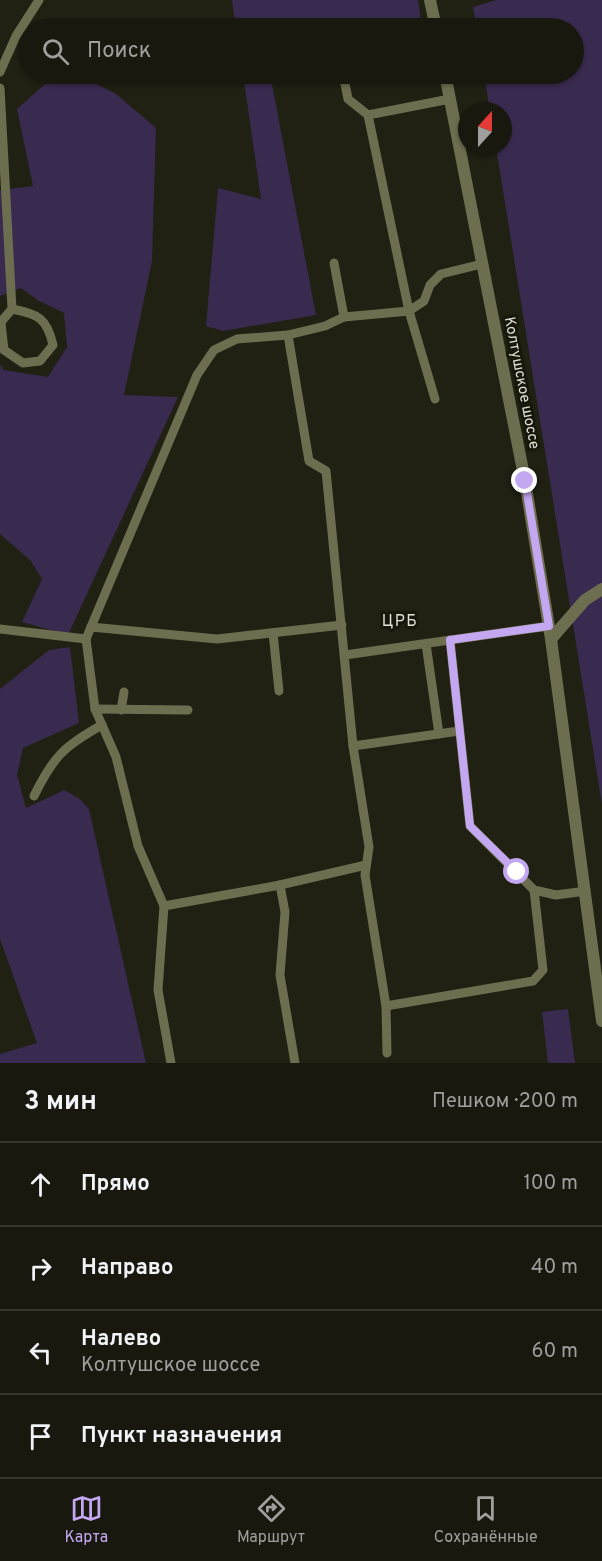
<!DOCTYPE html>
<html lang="ru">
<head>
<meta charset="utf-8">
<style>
	:root { --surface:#18180e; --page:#25251c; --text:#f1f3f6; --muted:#9fa09e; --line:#36372e; --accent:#c4a7f1 }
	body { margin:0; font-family:Overpass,sans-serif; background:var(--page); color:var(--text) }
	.compass { position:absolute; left:458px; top:102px; width:54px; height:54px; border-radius:50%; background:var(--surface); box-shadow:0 2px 4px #0004; rotate:21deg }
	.stop { position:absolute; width:18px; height:18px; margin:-14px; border:4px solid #c4a7f1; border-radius:50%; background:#fff }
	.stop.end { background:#c4a7f1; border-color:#fff; box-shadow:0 2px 6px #0008 }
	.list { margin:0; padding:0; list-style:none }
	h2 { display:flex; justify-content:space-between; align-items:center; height:78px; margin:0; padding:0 24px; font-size:26px }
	h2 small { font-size:20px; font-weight:400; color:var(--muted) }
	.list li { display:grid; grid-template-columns:39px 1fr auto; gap:18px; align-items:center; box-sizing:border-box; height:84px; padding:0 24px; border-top:2px solid var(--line) }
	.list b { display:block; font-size:22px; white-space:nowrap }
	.list p { margin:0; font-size:20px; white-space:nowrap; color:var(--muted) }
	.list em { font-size:20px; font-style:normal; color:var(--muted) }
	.icon { flex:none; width:33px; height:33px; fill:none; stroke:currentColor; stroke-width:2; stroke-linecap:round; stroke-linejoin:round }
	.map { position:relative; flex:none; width:602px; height:1063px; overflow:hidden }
	.search { position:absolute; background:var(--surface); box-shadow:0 2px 4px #0004; left:18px; right:18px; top:18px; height:66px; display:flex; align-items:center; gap:15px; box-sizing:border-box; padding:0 21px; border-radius:33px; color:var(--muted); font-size:22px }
	.sheet { height:414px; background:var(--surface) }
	nav { display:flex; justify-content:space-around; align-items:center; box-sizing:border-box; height:84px; border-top:2px solid var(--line); background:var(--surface); font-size:16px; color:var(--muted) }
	nav a { display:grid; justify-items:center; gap:3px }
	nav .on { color:var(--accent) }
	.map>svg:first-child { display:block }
</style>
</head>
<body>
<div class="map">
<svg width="602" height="1063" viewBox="0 0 602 1063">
	<rect width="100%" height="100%" fill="#202013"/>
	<g fill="#392a4f">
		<path d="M 232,0 L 418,0 L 422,28 L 236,28 Z"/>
		<path d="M 496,0 L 602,0 L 602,805 L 496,147 L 503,147 L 503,111 L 490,111 L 484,74 L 574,74 L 574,28 L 477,28 L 473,7 Z"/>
		<path d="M 243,74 L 270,74 L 316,315 L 223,331 L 206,326 L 218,188 L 261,199 Z"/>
		<path d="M 84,78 L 116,94 L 156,128 L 152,261 L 124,395 L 178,397 L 68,635 L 22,622 L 42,579 L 30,560 L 0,534 L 0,365 L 4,370 L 48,377 L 67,347 L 64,313 L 39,301 L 21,288 L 0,296 L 0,190 L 33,186 L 17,109 L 45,84 Z"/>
		<path d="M 70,647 L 79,723 L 23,748 L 17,775 L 26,808 L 64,790 L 80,799 L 89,809 L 146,1063 L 0,1063 L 0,1054 L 37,1043 L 0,939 L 0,689 L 49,650 Z"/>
		<path d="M 568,1009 L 575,1063 L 548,1063 L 542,1012 Z"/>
	</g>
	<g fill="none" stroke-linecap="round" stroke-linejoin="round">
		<g stroke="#6d6d4f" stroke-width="9">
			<path d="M 0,72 L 16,36 L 39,0"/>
			<path d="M 343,74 L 348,99 L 368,115"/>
			<path d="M 0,88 L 12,309 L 0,323"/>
			<path d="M 334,263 L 344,317"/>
			<path d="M 1,323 L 4,350 L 23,363 L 40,361 L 53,345 C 47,318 38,314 12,309"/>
			<path d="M 435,399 L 409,311 L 368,115 L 450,99"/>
			<path d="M 91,627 L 197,375 L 214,350 L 237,339 L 288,335"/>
			<path d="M 0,629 L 86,639"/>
			<path d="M 273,633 L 279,691"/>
			<path d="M 450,640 L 470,826 L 534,890 L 556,895 L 586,891"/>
			<path d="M 426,644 L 439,734"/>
			<path d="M 345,655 L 549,626"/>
			<path d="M 95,709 L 188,710"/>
			<path d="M 121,710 L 124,692"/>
			<path d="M 353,746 L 459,731"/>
			<path d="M 34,796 C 53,757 64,746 102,725"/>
			<path d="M 164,906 L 280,885"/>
			<path d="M 386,1006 L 533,981 L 543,970 L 534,890"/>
			<path d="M 387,1053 L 386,1006 L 365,875 L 369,847 L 353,746 L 326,471 L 309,461 L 288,335 L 325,326 L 344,317 L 409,311 L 424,301 L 430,285 L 441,274 L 482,264"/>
			<path d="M 171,1063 L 158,990 L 164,906 L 138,846 L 116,757 L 95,709 L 86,639 L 91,627 L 217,639 L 342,625"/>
			<path d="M 295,1063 L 280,975 L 285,912 L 280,885 L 366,865"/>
		</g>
		<path stroke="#6d6d4f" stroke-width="12" d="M 551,639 L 585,600 L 602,589"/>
		<g stroke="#6d6d4f" stroke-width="12">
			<path d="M 430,0 L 436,28"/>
			<path d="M 445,74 L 525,481 L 551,639 L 602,1021"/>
		</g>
	</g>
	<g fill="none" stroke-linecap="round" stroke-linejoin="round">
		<path stroke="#c4a7f1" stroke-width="8" d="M 517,872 L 470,826 L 450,640 L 549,626 L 525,481"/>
	</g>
	<g text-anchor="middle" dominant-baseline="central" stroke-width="6" stroke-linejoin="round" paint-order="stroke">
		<g font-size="15" fill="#e0e1d8" stroke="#17170a">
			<text transform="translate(521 383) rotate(79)">Колтушское шоссе</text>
		</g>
		<g font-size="16" letter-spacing="1.5" fill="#e0e1d8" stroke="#17170a">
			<text x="400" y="622">ЦРБ</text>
		</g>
	</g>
</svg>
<svg class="compass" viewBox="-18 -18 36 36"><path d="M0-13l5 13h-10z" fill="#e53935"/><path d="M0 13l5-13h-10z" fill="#9fa09e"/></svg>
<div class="stop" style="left:517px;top:872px"></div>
<div class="stop end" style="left:525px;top:481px"></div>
<div class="search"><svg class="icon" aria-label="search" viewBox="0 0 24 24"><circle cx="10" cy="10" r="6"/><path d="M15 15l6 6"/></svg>Поиск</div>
</div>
<section class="sheet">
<h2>3 мин<small>Пешком · 200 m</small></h2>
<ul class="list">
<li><svg class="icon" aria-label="ahead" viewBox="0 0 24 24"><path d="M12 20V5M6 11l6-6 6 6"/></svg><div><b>Прямо</b></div><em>100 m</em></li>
<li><svg class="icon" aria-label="right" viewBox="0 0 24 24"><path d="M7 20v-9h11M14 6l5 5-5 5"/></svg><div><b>Направо</b></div><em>40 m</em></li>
<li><svg class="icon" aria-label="left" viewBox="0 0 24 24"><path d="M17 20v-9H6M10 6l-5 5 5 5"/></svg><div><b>Налево</b><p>Колтушское шоссе</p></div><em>60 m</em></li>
<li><svg class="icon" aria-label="arrive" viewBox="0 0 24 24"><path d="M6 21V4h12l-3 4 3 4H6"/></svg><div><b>Пункт назначения</b></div></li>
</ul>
</section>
<nav>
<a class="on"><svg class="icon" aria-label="map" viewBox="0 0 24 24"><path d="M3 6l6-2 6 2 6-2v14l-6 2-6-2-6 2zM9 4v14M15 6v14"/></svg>Карта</a>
<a><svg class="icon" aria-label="directions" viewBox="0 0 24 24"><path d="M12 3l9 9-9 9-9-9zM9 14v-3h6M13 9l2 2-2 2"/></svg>Маршрут</a>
<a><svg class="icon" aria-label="saved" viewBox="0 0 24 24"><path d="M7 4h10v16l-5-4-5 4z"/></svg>Сохранённые</a>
</nav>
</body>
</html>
